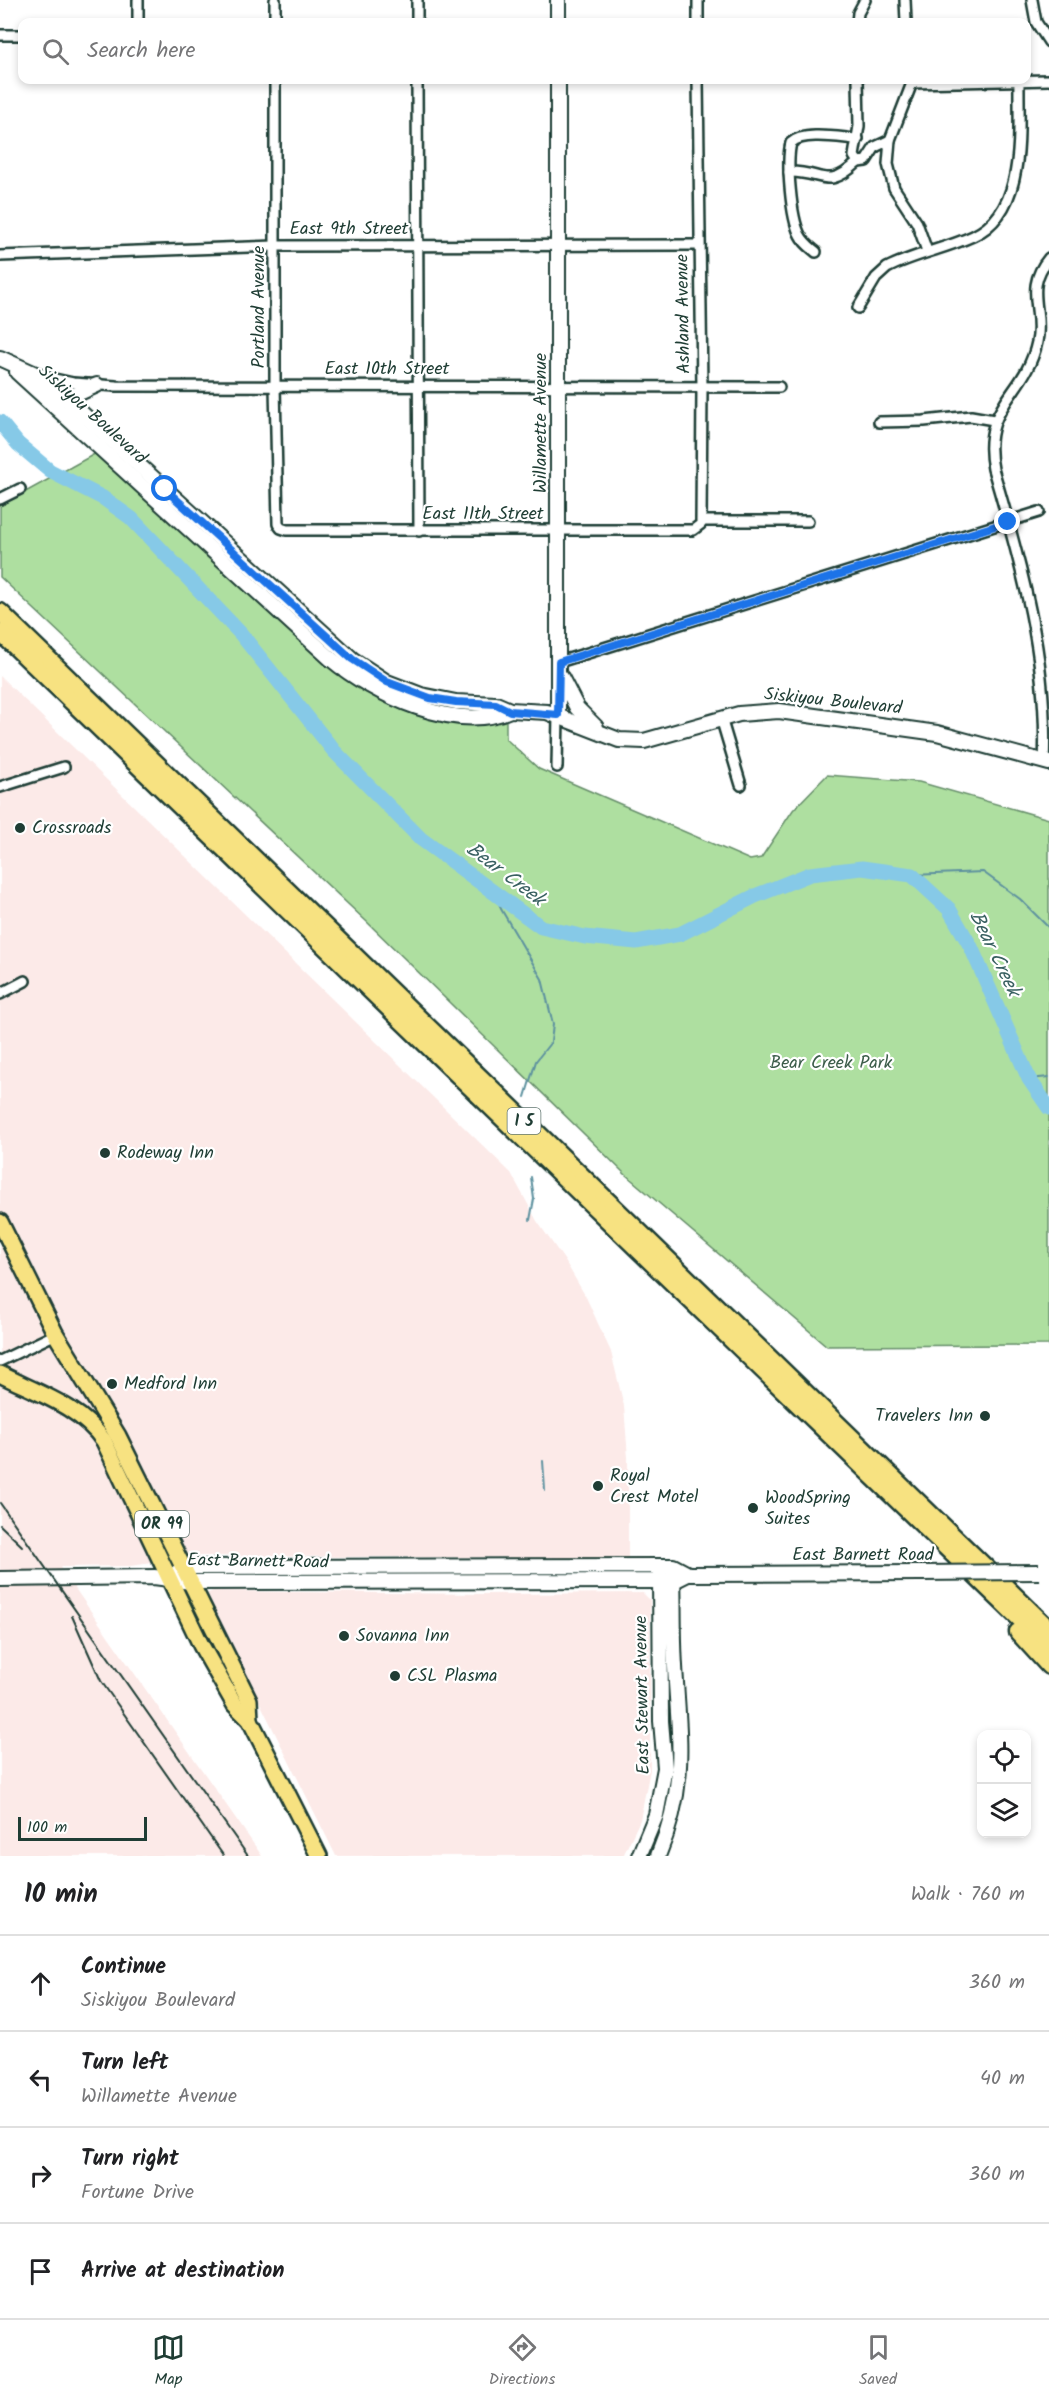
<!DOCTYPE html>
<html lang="en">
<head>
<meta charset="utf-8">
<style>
	:root { --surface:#fff; --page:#f6f6f6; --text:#202124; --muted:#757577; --line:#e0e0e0; --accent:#1f3d34 }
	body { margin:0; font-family:Kalam,sans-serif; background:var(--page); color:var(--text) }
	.controls { position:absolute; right:18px; bottom:18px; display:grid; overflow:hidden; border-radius:12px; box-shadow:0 3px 9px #0003 }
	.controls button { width:54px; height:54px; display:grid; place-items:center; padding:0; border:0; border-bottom:2px solid var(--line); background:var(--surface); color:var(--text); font:30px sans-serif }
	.scale { position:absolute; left:18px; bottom:15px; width:129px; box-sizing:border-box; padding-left:6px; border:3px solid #1f3d34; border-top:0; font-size:16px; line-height:21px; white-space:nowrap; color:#1f3d34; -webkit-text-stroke:4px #fff; paint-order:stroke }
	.stop { position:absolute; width:18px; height:18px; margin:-14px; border:4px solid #1a73e8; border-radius:50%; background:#fff }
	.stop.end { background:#1a73e8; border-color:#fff; box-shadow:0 2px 6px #0008 }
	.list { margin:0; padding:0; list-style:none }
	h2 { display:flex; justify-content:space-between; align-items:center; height:78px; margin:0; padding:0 24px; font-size:26px }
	h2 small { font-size:20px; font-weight:400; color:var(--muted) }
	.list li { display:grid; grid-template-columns:39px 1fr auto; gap:18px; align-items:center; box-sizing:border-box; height:96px; padding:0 24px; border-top:2px solid var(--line) }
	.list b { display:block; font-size:22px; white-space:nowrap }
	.list p { margin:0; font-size:20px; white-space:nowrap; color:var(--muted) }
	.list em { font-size:20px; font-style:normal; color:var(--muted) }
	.icon { flex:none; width:33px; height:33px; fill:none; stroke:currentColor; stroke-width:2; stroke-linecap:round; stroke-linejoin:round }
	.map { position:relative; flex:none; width:1049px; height:1856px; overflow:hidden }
	.search { position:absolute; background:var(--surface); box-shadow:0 3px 9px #0003; left:18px; right:18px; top:18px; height:66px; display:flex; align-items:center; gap:15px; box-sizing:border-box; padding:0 21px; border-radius:12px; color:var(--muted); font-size:22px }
	.sheet { height:462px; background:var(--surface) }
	nav { display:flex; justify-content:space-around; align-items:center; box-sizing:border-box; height:84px; border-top:2px solid var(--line); background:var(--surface); font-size:16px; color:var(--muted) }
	nav a { display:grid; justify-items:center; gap:3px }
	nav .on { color:var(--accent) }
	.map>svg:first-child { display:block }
</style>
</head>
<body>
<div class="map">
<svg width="1049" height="1856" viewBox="0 0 1049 1856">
	<rect width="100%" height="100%" fill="#fff"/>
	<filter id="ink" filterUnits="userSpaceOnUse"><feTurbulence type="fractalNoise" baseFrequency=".0167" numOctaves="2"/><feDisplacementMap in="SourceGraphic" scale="12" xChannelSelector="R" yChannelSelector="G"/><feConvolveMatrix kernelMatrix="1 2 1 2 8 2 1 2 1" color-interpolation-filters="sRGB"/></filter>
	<g filter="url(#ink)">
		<g fill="#fceae8">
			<path d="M 0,676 L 511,1173 L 537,1221 L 565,1261 L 586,1297 L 611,1352 L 624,1406 L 628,1458 L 628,1558 L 203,1556 L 130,1566 L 60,1567 L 262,1856 L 0,1856 Z"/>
			<path d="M 213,1591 L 481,1594 L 643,1593 L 650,1600 L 650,1770 L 640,1820 L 623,1856 L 336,1856 L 206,1594 Z"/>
		</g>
		<path fill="#aedfa0" stroke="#668e6a" stroke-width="1.5" d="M 100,451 L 339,671 L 475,720 L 506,719 L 506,739 L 539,769 L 750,860 L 761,858 L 793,810 L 827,775 L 919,782 L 1049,819 L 1049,1345 L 827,1346 L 626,1175 L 366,921 L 0,577 L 0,506 Z"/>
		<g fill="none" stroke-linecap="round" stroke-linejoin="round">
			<g stroke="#5d919f" stroke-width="2">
				<path d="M 912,875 L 983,872 L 1020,899 L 1049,928"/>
				<path d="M 495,892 L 501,909 L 542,979 L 553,1024 L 551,1042 L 536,1061 L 525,1097"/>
				<path d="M 1029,1079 L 1049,1077"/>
				<path d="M 530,1220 L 534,1199 L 531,1177"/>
				<path d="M 543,1461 L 545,1490"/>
			</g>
			<path stroke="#86c9e7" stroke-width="15" d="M 0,422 L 18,444 L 50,471 L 103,498 L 131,518 L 241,634 L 334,751 L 421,839 L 541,927 L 585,937 L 636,942 L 680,934 L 755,896 L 810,874 L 862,868 L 912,875 L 949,909 L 971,947 L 1029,1079 L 1049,1108"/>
			<defs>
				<g id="street">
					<path d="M 138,0 L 138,22"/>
					<path d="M 417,0 L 417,22"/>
					<path d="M 905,0 L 906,22"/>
					<path d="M 1032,0 L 1036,22 L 1049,42"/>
					<path d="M 275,22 L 275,0"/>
					<path d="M 698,22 L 698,0"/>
					<path d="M 857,22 L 858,13 L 865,0"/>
					<path d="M 0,35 L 22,35"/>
					<path d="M 275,80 L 275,386 L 278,524 L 281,528 L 287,530 L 693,530 L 701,524 L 702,387 L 698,80"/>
					<path d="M 417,80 L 419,531"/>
					<path d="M 858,80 L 859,126 L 854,156 L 858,162 L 866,161 L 875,147 L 890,140"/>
					<path d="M 910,80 L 912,83 L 890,140 L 888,164 L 894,188 L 917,223 L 927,251"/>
					<path d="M 912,83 L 1049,80"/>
					<path d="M 789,172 C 823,171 826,192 858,162"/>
					<path d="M 816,252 C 810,247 804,243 800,235 C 791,218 786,162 791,143 C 803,131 841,138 858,139"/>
					<path d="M 0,256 L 275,246 L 699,245"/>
					<path d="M 858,308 L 876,278 L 887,268 C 914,254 945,249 973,236 C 1028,211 1018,129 1019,81"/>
					<path d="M 45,377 L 73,383 L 116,386 L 779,387"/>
					<path d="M 879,422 L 924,421 L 971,416 L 994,420"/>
					<path d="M 0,499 L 20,489"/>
					<path d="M 702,521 L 808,521"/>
					<path d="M 559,662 L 1039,512"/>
					<path d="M 721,718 L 741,785"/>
					<path d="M 1044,762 C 1049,662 1021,564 993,469 C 980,405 1026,395 1037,342 C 1044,310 1023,289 1049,258"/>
					<path d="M 557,767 L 558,715"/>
					<path d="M 0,787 L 64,767"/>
					<path d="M 0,994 L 25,981"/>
					<path d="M 0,1361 L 56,1334"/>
				</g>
				<g id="secondary">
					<path d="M 558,0 L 558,22"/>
					<path d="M 0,358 L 42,377 L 352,659 L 387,682 L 421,695 L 456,702 L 496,704 L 510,710 L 547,712 L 619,740 L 644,741 L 739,714 L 779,711 L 937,733 L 1049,763"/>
					<path d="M 17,372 L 331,659 C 373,694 456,734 510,710"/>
					<path d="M 78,409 L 74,403 L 75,395 L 97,385"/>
					<path d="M 561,677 L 577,708 L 596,727"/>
					<path d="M 558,715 L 558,80"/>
					<path d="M 176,1573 L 184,1567 L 197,1567 L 673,1566 L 688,1574"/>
					<path d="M 0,1579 L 154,1577 L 191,1582 L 674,1581 L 688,1574 L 921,1573"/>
					<path d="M 639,1856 L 656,1815 L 665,1768 L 661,1721 L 660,1574"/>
					<path d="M 658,1856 C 688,1784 679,1740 675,1666 C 673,1635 674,1604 673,1574"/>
				</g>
				<g id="primary">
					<path d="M 0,1222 L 55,1333 L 118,1436 L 249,1700 L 250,1720"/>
					<path d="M 0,1374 C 37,1393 80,1406 104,1441 L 201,1645 L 235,1705 L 250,1720 L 319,1856"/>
				</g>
				<g id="highway">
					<path d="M 0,612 L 1049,1629"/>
					<path d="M 0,632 L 1049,1647"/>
					<path d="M 1018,1632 L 1049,1666"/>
				</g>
			</defs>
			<use href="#street" stroke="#1f3d34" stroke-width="14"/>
			<use href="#secondary" stroke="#1f3d34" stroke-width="18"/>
			<use href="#primary" stroke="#1f3d34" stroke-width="20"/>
			<use href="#highway" stroke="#1f3d34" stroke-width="21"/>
			<use href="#street" stroke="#fff" stroke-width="9"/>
			<use href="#secondary" stroke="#fff" stroke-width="14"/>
			<use href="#primary" stroke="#f7e281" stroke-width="15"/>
			<use href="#highway" stroke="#f7e281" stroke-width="16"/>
			<g stroke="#1f3d34" stroke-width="2">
				<path d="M 0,1503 L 248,1856"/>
				<path d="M 0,1525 L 22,1546"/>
				<path d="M 72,1616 L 101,1681 L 223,1855"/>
			</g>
			<defs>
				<path id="secondary-bridge" d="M 921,1573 L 1039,1572"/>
			</defs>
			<use href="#secondary-bridge" stroke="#1f3d34" stroke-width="18" stroke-linecap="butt"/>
			<use href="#secondary-bridge" stroke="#fff" stroke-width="14"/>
		</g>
	</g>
	<g fill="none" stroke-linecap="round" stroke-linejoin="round" filter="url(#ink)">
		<path stroke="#1a73e8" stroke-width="8" d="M 165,489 L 352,659 L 387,682 L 430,698 L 456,702 L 496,704 L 510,711 L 558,715 L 559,662 L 1008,522"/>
	</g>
	<g fill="#1f3d34" stroke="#fff" stroke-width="2">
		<circle cx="20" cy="828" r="6"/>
		<circle cx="105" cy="1153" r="6"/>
		<circle cx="112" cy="1384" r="6"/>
		<circle cx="985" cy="1416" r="6"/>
		<circle cx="598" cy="1486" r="6"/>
		<circle cx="753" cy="1508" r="6"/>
		<circle cx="344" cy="1636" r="6"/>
		<circle cx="395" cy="1676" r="6"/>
	</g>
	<g text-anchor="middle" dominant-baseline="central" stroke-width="4.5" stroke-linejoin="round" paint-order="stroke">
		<g fill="#fff" stroke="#627771" stroke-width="1.5">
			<rect x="507.5" y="1108" width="33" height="26" rx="4.5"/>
			<rect x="135" y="1511" width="54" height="26" rx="4.5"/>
		</g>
		<g font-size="16" font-weight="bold" fill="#1f3d34">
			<text x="524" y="1121">I 5</text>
			<text x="162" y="1524">OR 99</text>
		</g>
		<g font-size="18" fill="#1f3d34" stroke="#fff">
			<text x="349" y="229">East 9th Street</text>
			<text transform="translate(259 307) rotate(-90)">Portland Avenue</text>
			<text transform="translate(684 314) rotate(-91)">Ashland Avenue</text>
			<text x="387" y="369">East 10th Street</text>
			<text transform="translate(92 415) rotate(42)">Siskiyou Boulevard</text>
			<text transform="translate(541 423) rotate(-90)">Willamette Avenue</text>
			<text x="483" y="514">East 11th Street</text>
			<text transform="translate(833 702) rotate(6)">Siskiyou Boulevard</text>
			<text x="863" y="1555">East Barnett Road</text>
			<text transform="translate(258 1562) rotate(1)">East Barnett Road</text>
			<text transform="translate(643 1695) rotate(-91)">East Stewart Avenue</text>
		</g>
		<g font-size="18" fill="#1f3d34" stroke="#fff" text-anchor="start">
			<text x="32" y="828">Crossroads</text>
			<text x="117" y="1153">Rodeway Inn</text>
			<text x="124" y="1384">Medford Inn</text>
			<text x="973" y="1416" text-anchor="end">Travelers Inn</text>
			<text x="610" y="1476">Royal<tspan x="610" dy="21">Crest Motel</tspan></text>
			<text x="765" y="1498">WoodSpring<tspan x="765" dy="21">Suites</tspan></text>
			<text x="356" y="1636">Sovanna Inn</text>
			<text x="407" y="1676">CSL Plasma</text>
		</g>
		<g font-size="18" fill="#3c5d4a" stroke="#fff">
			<text x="831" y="1063">Bear Creek Park</text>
		</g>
		<g font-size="20" font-style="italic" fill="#396061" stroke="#fff">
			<text transform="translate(505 875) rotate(37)">Bear Creek</text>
			<text transform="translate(994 954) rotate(64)">Bear Creek</text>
		</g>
	</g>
</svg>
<div class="controls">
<button><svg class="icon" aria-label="locate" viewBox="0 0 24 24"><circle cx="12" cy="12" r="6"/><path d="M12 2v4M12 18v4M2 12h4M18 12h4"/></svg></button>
<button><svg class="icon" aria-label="layers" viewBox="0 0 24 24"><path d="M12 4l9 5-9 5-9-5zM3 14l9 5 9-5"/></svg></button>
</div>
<div class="scale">100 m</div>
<div class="stop" style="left:165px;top:489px"></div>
<div class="stop end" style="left:1008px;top:522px"></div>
<div class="search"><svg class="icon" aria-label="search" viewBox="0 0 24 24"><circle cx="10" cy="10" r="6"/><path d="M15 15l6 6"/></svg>Search here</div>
</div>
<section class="sheet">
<h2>10 min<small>Walk · 760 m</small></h2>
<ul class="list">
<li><svg class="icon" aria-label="ahead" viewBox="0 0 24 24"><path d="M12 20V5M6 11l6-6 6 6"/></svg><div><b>Continue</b><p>Siskiyou Boulevard</p></div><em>360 m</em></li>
<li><svg class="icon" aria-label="left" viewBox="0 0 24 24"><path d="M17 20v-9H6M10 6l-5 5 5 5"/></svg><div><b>Turn left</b><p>Willamette Avenue</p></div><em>40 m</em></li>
<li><svg class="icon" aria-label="right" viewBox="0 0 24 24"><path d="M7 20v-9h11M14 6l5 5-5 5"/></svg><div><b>Turn right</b><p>Fortune Drive</p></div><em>360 m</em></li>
<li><svg class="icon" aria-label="arrive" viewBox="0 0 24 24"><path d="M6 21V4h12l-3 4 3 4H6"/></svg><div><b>Arrive at destination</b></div></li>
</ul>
</section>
<nav>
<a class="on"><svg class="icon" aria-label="map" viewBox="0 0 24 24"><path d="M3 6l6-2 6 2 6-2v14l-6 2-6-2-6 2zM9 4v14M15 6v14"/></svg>Map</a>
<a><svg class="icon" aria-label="directions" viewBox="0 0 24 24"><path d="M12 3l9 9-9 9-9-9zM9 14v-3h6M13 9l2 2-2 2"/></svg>Directions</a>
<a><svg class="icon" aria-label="saved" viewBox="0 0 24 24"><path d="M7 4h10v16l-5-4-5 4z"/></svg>Saved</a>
</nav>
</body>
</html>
